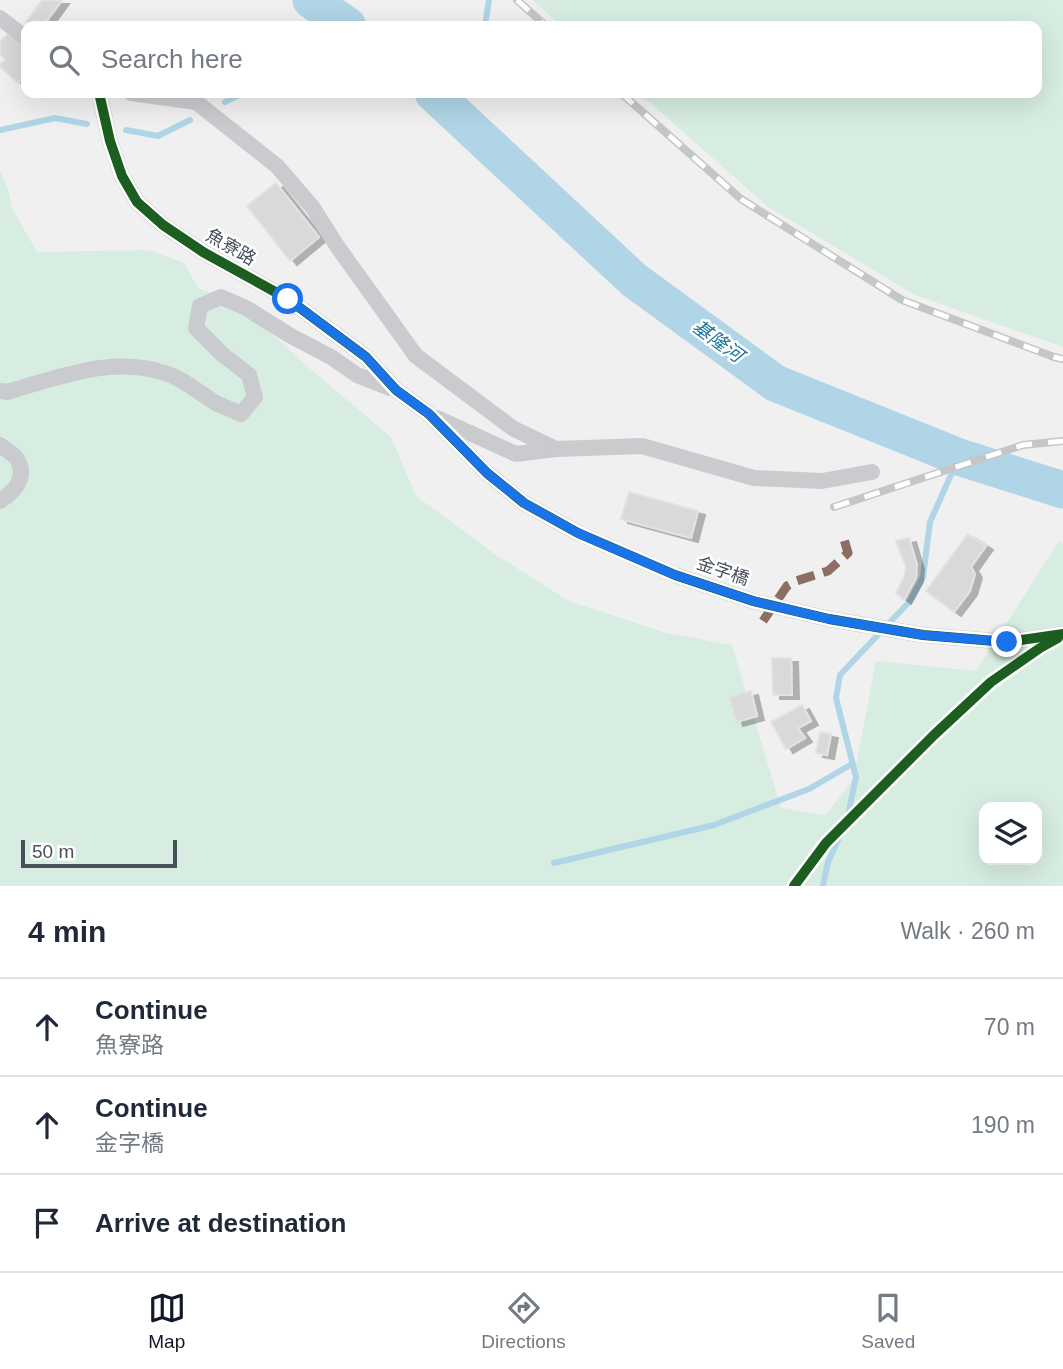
<!DOCTYPE html>
<html lang="en">
<head>
<meta charset="utf-8">
<style>
	:root { --surface:#fff; --page:#f2f2f3; --text:#1f2937; --muted:#747a83; --line:#e0e1e3; --accent:#111827 }
	body { margin:0; font-family:Arial,"Noto Sans TC",sans-serif; background:var(--page); color:var(--text) }
	.controls { position:absolute; right:21px; bottom:21px; display:grid; overflow:hidden; border-radius:14px; box-shadow:0 7px 28px #0002 }
	.controls button { width:63px; height:63px; display:grid; place-items:center; padding:0; border:0; border-bottom:2px solid var(--line); background:var(--surface); color:var(--text); font:35px sans-serif }
	.scale { position:absolute; left:21px; bottom:18px; width:156px; box-sizing:border-box; padding-left:7px; border:4px solid #49505a; border-top:0; font-size:19px; line-height:24px; white-space:nowrap; color:#49505a; -webkit-text-stroke:5px #fff; paint-order:stroke }
	.stop { position:absolute; width:21px; height:21px; margin:-16px; border:5px solid #1a73e8; border-radius:50%; background:#fff }
	.stop.end { background:#1a73e8; border-color:#fff; box-shadow:0 2px 7px #0008 }
	.list { margin:0; padding:0; list-style:none }
	h2 { display:flex; justify-content:space-between; align-items:center; height:91px; margin:0; padding:0 28px; font-size:30px }
	h2 small { font-size:23px; font-weight:400; color:var(--muted) }
	.list li { display:grid; grid-template-columns:46px 1fr auto; gap:21px; align-items:center; box-sizing:border-box; height:98px; padding:0 28px; border-top:2px solid var(--line) }
	.list b { display:block; font-size:26px; white-space:nowrap }
	.list p { margin:0; font-size:23px; white-space:nowrap; color:var(--muted) }
	.list em { font-size:23px; font-style:normal; color:var(--muted) }
	.icon { flex:none; width:38px; height:38px; fill:none; stroke:currentColor; stroke-width:2; stroke-linecap:round; stroke-linejoin:round }
	.map { position:relative; flex:none; width:1063px; height:886px; overflow:hidden }
	.search { position:absolute; background:var(--surface); box-shadow:0 7px 28px #0002; left:21px; right:21px; top:21px; height:77px; display:flex; align-items:center; gap:18px; box-sizing:border-box; padding:0 24px; border-radius:14px; color:var(--muted); font-size:26px }
	.sheet { height:385px; background:var(--surface) }
	nav { display:flex; justify-content:space-around; align-items:center; box-sizing:border-box; height:98px; border-top:2px solid var(--line); background:var(--surface); font-size:19px; color:var(--muted) }
	nav a { display:grid; justify-items:center; gap:4px }
	nav .on { color:var(--accent) }
	.map>svg:first-child { display:block }
</style>
</head>
<body>
<div class="map">
<svg width="1063" height="886" viewBox="0 0 1063 886">
	<defs>
		<filter id="shadow"><feDropShadow dx="7" dy="4" stdDeviation="0" flood-color="#0004"/></filter>
	</defs>
	<rect width="100%" height="100%" fill="#f0f0f0"/>
	<g fill="#d7ede1" fill-rule="evenodd">
		<path d="M 532,0 L 1063,0 L 1063,347 L 915,295 L 767,206 L 639,93 L 1037,93 L 1037,26 L 562,26 Z"/>
		<path d="M 0,170 L 8,189 L 12,208 L 37,252 L 149,250 L 184,263 L 198,288 L 240,304 L 309,368 L 391,437 L 416,496 L 496,555 L 569,601 L 666,633 L 732,645 L 781,808 L 826,815 L 853,780 L 876,661 L 976,671 L 1059,541 L 1063,544 L 1063,886 L 0,886 ZM 984,807 L 1037,807 L 1037,860 L 984,860 Z"/>
	</g>
	<g fill="none" stroke-linecap="round" stroke-linejoin="round">
		<g stroke="#b0d5e6" stroke-width="6">
			<path d="M 338,26 L 343,22"/>
			<path d="M 485,26 L 489,0"/>
			<path d="M 435,94 L 436,93"/>
			<path d="M 225,102 L 243,93"/>
			<path d="M 0,130 L 55,118 L 87,124"/>
			<path d="M 126,130 L 158,136 L 190,120"/>
			<path d="M 554,863 L 714,825 L 809,789 L 852,764"/>
			<path d="M 823,886 L 828,862 L 847,820 L 856,777 L 836,698 L 840,675 L 910,601 L 923,577 L 930,522 L 959,457"/>
		</g>
		<g stroke="#b0d5e6" stroke-width="37">
			<path d="M 311,0 L 348,26"/>
			<path d="M 433,93 L 634,280 L 775,383 L 959,457 L 1063,490"/>
		</g>
	</g>
	<g fill="#d9d9da" stroke="#e1e2e2" stroke-width="2" filter="url(#shadow)">
		<path d="M 42,0 L 62,0 L 43,26 L 32,26 L 26,22 Z"/>
		<path d="M 9,33 L 26,47 L 26,73 L 18,83 L 0,66 L 0,64 L 6,60 L 0,54 L 0,42 Z"/>
		<path d="M 276,183 L 319,237 L 290,261 L 247,206 Z"/>
		<path d="M 629,492 L 698,511 L 691,538 L 621,519 Z"/>
		<path d="M 968,534 L 986,546 L 971,567 L 975,574 L 970,591 L 954,612 L 926,591 Z"/>
		<path d="M 909,538 L 917,565 L 916,578 L 904,600 L 896,593 L 904,577 L 906,567 L 896,541 Z"/>
		<path d="M 772,658 L 791,658 L 792,695 L 773,695 Z"/>
		<path d="M 751,691 L 757,716 L 736,722 L 729,697 Z"/>
		<path d="M 802,705 L 811,721 L 798,728 L 805,738 L 786,749 L 771,722 Z"/>
		<path d="M 820,732 L 831,734 L 827,755 L 816,753 Z"/>
	</g>
	<g fill="none" stroke-linecap="round" stroke-linejoin="round">
		<g stroke="#cacbce" stroke-width="16">
			<path d="M 0,18 L 26,38"/>
			<path d="M 99,93 L 110,141 L 122,176 L 137,202 L 163,225 L 203,252 L 288,299 L 366,357 L 396,390 L 429,414 L 487,473 L 524,503 L 578,533 L 675,575 L 753,601 L 829,619 L 923,635 L 1007,642 L 1063,634"/>
			<path d="M 131,93 L 196,102 L 277,166 L 313,208 L 337,246 L 416,356 L 514,429 L 556,449 L 516,454 L 437,418"/>
			<path d="M 0,391 L 7,392 C 57,378 112,355 165,373 C 184,379 199,393 216,403 C 224,407 233,410 241,414 L 255,397 L 249,375 L 222,354 L 196,328 L 200,306 L 221,297 L 246,308 L 291,336 L 331,357 L 357,375 L 390,388"/>
			<path d="M 0,445 C 5,449 14,454 17,459 C 28,477 14,492 0,501"/>
			<path d="M 556,449 L 642,446 L 754,478 L 822,481 L 872,472"/>
		</g>
		<defs>
			<g id="rail">
				<path d="M 517,0 L 546,26"/>
				<path d="M 621,93 L 741,199 L 902,300 L 1054,357 L 1063,359"/>
				<path d="M 834,507 L 1023,445 L 1063,441"/>
			</g>
		</defs>
		<use href="#rail" stroke="#c5c6c8" stroke-width="8"/>
		<use href="#rail" stroke="#fff" stroke-width="5" stroke-dasharray="16" stroke-linecap="butt"/>
		<path stroke="#8d6e63" stroke-width="9" stroke-dasharray="18 9" stroke-linecap="butt" d="M 763,621 L 787,586 L 796,581 L 828,571 L 848,553 L 842,532"/>
		<defs>
			<g id="cycleway">
				<path d="M 99,93 L 110,141 L 122,176 L 137,202 L 163,225 L 203,252 L 288,299 L 366,357 L 396,390 L 429,414 L 487,473 L 524,503 L 578,533 L 675,575 L 753,601 L 829,619 L 923,635 L 1007,642 L 1063,634"/>
				<path d="M 794,886 L 826,843 L 934,735 L 991,682 L 1040,648 L 1058,638"/>
			</g>
		</defs>
		<use href="#cycleway" stroke="#fff" stroke-width="15"/>
		<use href="#cycleway" stroke="#1b5e20" stroke-width="10"/>
	</g>
	<g fill="none" stroke-linecap="round" stroke-linejoin="round">
		<path stroke="#1a73e8" stroke-width="9" d="M 288,299 L 366,357 L 396,390 L 429,414 L 487,473 L 524,503 L 578,533 L 675,575 L 753,601 L 829,619 L 923,635 L 1007,642"/>
	</g>
	<g text-anchor="middle" dominant-baseline="central" stroke-width="5" stroke-linejoin="round" paint-order="stroke">
		<g font-size="18" fill="#49505a" stroke="#fff">
			<text transform="translate(231 247) rotate(30)">魚寮路</text>
			<text transform="translate(723 571) rotate(19)">金字橋</text>
		</g>
		<g font-size="19" font-style="italic" fill="#1c7399" stroke="#fff">
			<text transform="translate(718 341) rotate(36)">基隆河</text>
		</g>
	</g>
</svg>
<div class="controls">
<button><svg class="icon" aria-label="layers" viewBox="0 0 24 24"><path d="M12 4l9 5-9 5-9-5zM3 14l9 5 9-5"/></svg></button>
</div>
<div class="scale">50 m</div>
<div class="stop" style="left:288px;top:299px"></div>
<div class="stop end" style="left:1007px;top:642px"></div>
<div class="search"><svg class="icon" aria-label="search" viewBox="0 0 24 24"><circle cx="10" cy="10" r="6"/><path d="M15 15l6 6"/></svg>Search here</div>
</div>
<section class="sheet">
<h2>4 min<small>Walk · 260 m</small></h2>
<ul class="list">
<li><svg class="icon" aria-label="ahead" viewBox="0 0 24 24"><path d="M12 20V5M6 11l6-6 6 6"/></svg><div><b>Continue</b><p>魚寮路</p></div><em>70 m</em></li>
<li><svg class="icon" aria-label="ahead" viewBox="0 0 24 24"><path d="M12 20V5M6 11l6-6 6 6"/></svg><div><b>Continue</b><p>金字橋</p></div><em>190 m</em></li>
<li><svg class="icon" aria-label="arrive" viewBox="0 0 24 24"><path d="M6 21V4h12l-3 4 3 4H6"/></svg><div><b>Arrive at destination</b></div></li>
</ul>
</section>
<nav>
<a class="on"><svg class="icon" aria-label="map" viewBox="0 0 24 24"><path d="M3 6l6-2 6 2 6-2v14l-6 2-6-2-6 2zM9 4v14M15 6v14"/></svg>Map</a>
<a><svg class="icon" aria-label="directions" viewBox="0 0 24 24"><path d="M12 3l9 9-9 9-9-9zM9 14v-3h6M13 9l2 2-2 2"/></svg>Directions</a>
<a><svg class="icon" aria-label="saved" viewBox="0 0 24 24"><path d="M7 4h10v16l-5-4-5 4z"/></svg>Saved</a>
</nav>
</body>
</html>
